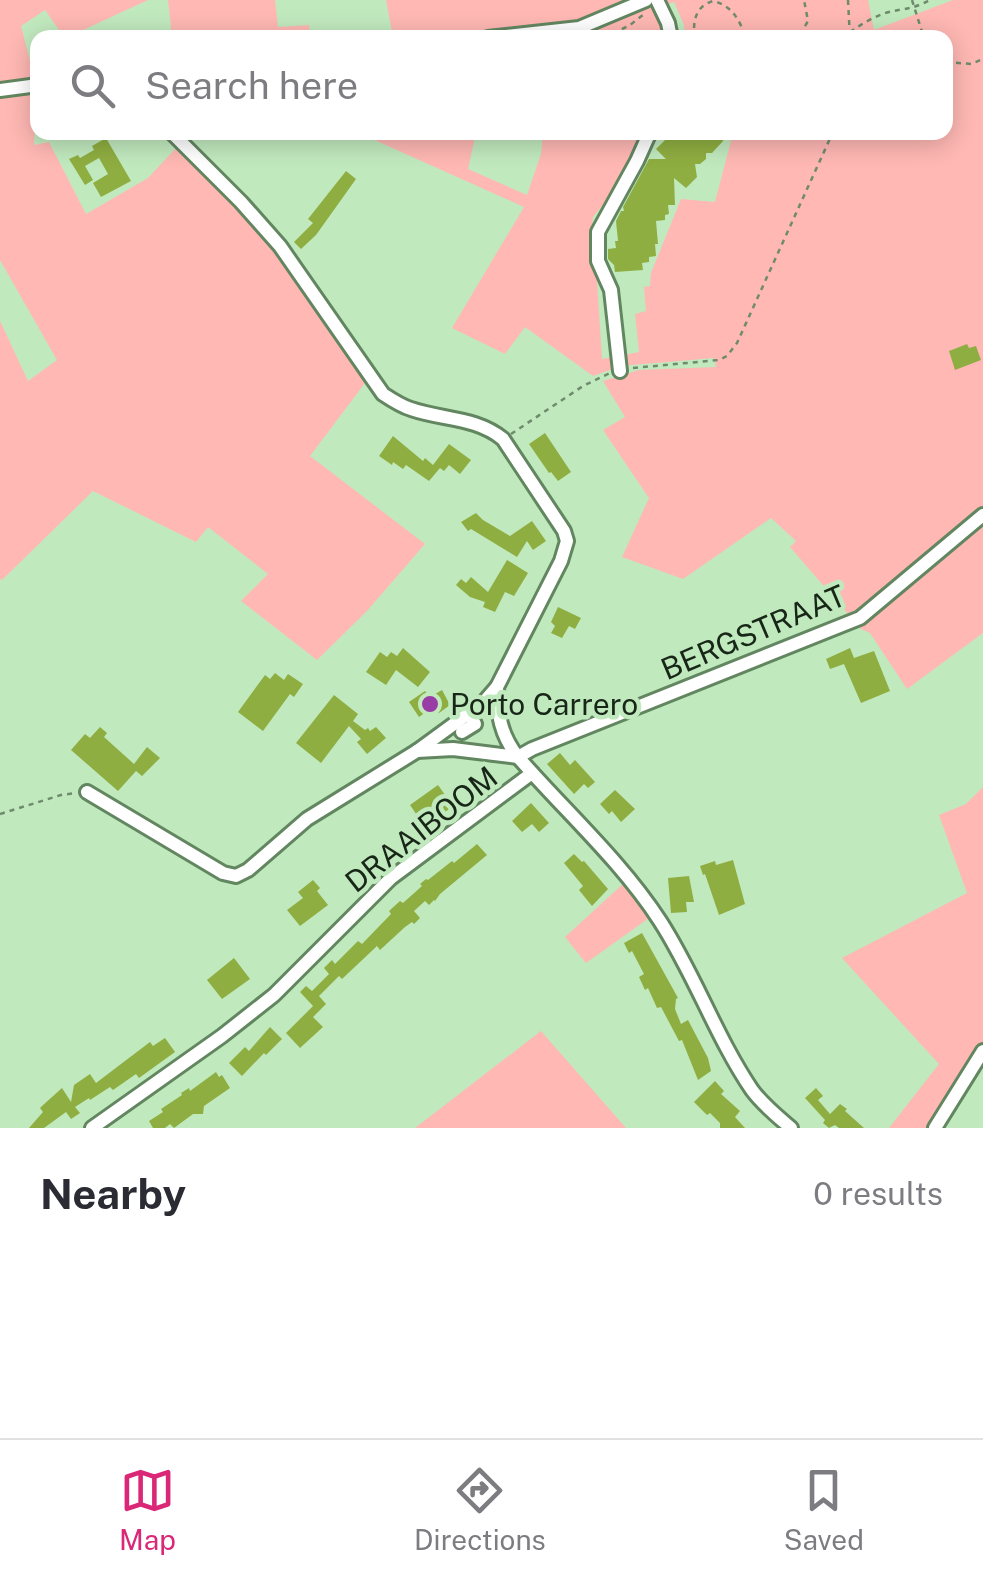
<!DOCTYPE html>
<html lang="en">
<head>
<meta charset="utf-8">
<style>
	:root { --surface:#fff; --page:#f7f7f7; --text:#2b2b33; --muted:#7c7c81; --line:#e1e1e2; --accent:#db2777 }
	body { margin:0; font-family:"Public Sans",sans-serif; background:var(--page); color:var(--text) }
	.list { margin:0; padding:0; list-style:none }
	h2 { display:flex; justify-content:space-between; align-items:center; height:130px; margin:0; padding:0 40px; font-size:42px }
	h2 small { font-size:32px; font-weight:400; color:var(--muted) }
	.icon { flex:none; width:55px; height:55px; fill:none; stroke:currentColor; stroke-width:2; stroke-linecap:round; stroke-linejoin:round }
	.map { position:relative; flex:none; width:983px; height:1128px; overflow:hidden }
	.search { position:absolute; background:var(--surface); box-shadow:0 5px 25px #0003; left:30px; right:30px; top:30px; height:110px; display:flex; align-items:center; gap:25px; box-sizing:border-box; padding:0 35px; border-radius:20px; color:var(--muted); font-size:38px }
	.sheet { height:310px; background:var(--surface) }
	nav { display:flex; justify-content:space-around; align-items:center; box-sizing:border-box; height:140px; border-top:2px solid var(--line); background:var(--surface); font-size:28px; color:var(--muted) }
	nav a { display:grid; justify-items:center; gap:5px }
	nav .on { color:var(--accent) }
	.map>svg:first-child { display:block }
</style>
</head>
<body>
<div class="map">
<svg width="983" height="1128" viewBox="0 0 983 1128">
	<rect width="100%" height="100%" fill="#c1e9be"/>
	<g fill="#ffb8b4">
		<path d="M 0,0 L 148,0 L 68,37 L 64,37 L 45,10 L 21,26 L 36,84 L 0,88 Z"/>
		<path d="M 168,0 L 275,0 L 278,27 L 309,25 L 310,37 L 172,37 Z"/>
		<path d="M 386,0 L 629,0 L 594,16 L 561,23 L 423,38 L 393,37 Z"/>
		<path d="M 666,0 L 868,0 L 874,30 L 953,0 L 983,0 L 983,507 L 962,526 L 983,522 L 983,633 L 907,689 L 870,633 L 861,629 L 790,547 L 796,541 L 771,518 L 683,579 L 622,557 L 649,498 L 603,430 L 625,417 L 603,381 L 639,370 L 716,367 L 714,358 L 621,366 L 593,376 L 525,327 L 505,354 L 452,328 L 524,207 L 359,133 L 392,133 L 403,137 L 404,133 L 476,133 L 468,169 L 527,195 L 541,154 L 543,133 L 645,133 L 615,190 L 593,217 L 591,236 L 597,281 L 602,359 L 639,352 L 635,314 L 646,311 L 644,287 L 650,286 L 651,273 L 681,199 L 715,202 L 733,133 L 946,132 L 946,38 L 685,37 L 684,25 L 674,2 L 668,4 Z"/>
		<path d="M 652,4 L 661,23 L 665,37 L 534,38 L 576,33 Z"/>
		<path d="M 37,88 L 34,145 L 49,142 L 86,214 L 148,178 L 177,147 L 264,238 L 318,310 L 365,383 L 310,456 L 425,544 L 366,612 L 317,660 L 241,601 L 268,574 L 208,527 L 196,542 L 93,491 L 2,580 L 0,579 L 0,321 L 28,381 L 57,360 L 0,260 L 0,95 Z"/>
		<path d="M 983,787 L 983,1044 L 929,1128 L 889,1128 L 939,1064 L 842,958 L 967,893 L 939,815 L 966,804 Z"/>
		<path d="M 623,884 L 649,918 L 586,963 L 565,937 Z"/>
		<path d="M 541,1031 L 626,1128 L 415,1128 Z"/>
	</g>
	<g fill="#8fae41">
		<path d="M 663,132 L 679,132 L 683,136 L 687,132 L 693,132 L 697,136 L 700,132 L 723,132 L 723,141 L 712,153 L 706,153 L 706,159 L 700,164 L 695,164 L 697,177 L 686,188 L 674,178 L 675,205 L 668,205 L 669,214 L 665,215 L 665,220 L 656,221 L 658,244 L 655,244 L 656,256 L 649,257 L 649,262 L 642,263 L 643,270 L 615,272 L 614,265 L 608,259 L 608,249 L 616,248 L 615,241 L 618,241 L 616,221 L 621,211 L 624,211 L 623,207 L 649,159 L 666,159 L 656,149 L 668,137 Z"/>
		<path d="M 106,138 L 131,181 L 101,197 L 93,183 L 108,174 L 99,158 L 85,166 L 93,180 L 85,185 L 69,159 L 78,155 L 80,158 L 94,150 L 92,146 Z"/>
		<path d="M 346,171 L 356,179 L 316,235 L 301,249 L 294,242 L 313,223 L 308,219 Z"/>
		<path d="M 967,344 L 969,348 L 976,346 L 981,360 L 955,370 L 949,351 Z"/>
		<path d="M 545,433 L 571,472 L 558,481 L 551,472 L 549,473 L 529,444 Z"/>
		<path d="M 393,436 L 423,461 L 425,458 L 433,465 L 449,444 L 471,460 L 460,474 L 449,465 L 444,471 L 440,468 L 429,481 L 406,465 L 403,469 L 393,462 L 392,465 L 379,456 Z"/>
		<path d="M 476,513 L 483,520 L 510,536 L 532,521 L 546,541 L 533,550 L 527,541 L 517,557 L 471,529 L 468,531 L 461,522 Z"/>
		<path d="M 507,560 L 528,573 L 514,596 L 505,592 L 495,612 L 483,607 L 485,602 L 470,597 L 456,585 L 461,579 L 466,583 L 471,577 L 488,592 Z"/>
		<path d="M 558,607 L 581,618 L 575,629 L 569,626 L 562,638 L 551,633 L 555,626 L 551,622 Z"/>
		<path d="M 403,648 L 430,672 L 418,687 L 396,670 L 386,685 L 366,672 L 380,652 L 387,657 L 391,652 L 397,656 Z"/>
		<path d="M 850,648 L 854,658 L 874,651 L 890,691 L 861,703 L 844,664 L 830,669 L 826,659 Z"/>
		<path d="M 275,673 L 284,680 L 288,674 L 303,684 L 294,697 L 290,694 L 263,731 L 238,712 L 265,675 L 270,679 Z"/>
		<path d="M 442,690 L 450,705 L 439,713 L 433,707 L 419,717 L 409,702 L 425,691 L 430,697 Z"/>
		<path d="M 334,695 L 358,714 L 353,721 L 365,730 L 368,728 L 370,731 L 376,727 L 386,738 L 367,754 L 357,742 L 361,739 L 349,726 L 321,763 L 296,743 Z"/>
		<path d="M 100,727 L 107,733 L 104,737 L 134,764 L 147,747 L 160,758 L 142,776 L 136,771 L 118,791 L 71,750 L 85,734 L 90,738 Z"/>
		<path d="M 560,753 L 570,765 L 575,760 L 595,782 L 588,788 L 584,784 L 574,794 L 547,764 Z"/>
		<path d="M 438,785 L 453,806 L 425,827 L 410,805 Z"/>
		<path d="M 615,790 L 635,809 L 621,822 L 612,811 L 609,814 L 600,804 Z"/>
		<path d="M 531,803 L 549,823 L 539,832 L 532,824 L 522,832 L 512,821 Z"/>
		<path d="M 477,844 L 487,855 L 440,894 L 435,901 L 434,900 L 429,905 L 425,901 L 414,911 L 420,918 L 414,924 L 412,922 L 405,927 L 380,950 L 377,946 L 342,979 L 339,976 L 319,996 L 326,1004 L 313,1017 L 323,1027 L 300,1048 L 286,1033 L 313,1006 L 300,992 L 306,986 L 312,991 L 329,974 L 324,968 L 332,960 L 335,964 L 358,941 L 362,944 L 391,914 L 389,911 L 400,901 L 403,903 L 422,886 L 420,884 L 426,879 L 428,880 L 452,861 L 454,863 Z"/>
		<path d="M 574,854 L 582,862 L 584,861 L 608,889 L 592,906 L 579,890 L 583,886 L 564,863 Z"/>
		<path d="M 733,860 L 745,904 L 719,915 L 705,874 L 703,875 L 700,866 L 715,861 L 716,865 Z"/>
		<path d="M 689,876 L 694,902 L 686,902 L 687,912 L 671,913 L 668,878 Z"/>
		<path d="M 313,880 L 320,888 L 317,891 L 328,905 L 300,926 L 287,910 L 303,898 L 298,892 Z"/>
		<path d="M 642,933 L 678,998 L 676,999 L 675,1009 L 681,1024 L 688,1020 L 708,1058 L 711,1071 L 698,1080 L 682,1040 L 679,1041 L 661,1007 L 657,1008 L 648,988 L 645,990 L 639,977 L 644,974 L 632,951 L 629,953 L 624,943 Z"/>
		<path d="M 234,958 L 250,979 L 222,999 L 207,980 Z"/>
		<path d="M 270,1027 L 282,1039 L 266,1055 L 264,1053 L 242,1076 L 229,1063 L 245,1047 L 249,1051 Z"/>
		<path d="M 165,1038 L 175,1052 L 139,1078 L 136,1074 L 113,1090 L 110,1087 L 90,1100 L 89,1098 L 75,1107 L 80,1113 L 71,1119 L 66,1112 L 44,1128 L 29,1128 L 43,1112 L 40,1108 L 42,1106 L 62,1088 L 71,1102 L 74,1085 L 90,1074 L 96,1083 L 150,1042 L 153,1046 Z"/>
		<path d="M 216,1072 L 219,1077 L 222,1075 L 230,1088 L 204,1106 L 203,1114 L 193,1114 L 174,1128 L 170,1124 L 165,1128 L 153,1128 L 149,1121 L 163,1112 L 161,1109 L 182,1095 L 181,1093 L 189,1088 L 190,1091 Z"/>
		<path d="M 715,1081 L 724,1091 L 721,1094 L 740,1111 L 735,1117 L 745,1128 L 720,1128 L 720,1123 L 710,1113 L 707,1115 L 694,1102 Z"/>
		<path d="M 816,1088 L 823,1096 L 818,1100 L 830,1114 L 840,1104 L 847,1109 L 845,1111 L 864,1128 L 839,1128 L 835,1125 L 829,1128 L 823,1123 L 825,1120 L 805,1098 Z"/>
	</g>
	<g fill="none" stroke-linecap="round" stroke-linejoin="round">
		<defs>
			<g id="minor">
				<path d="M 657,0 L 668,23 L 671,38"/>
				<path d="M 488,38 L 579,28 L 646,0"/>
				<path d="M 0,90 L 38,85"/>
				<path d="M 171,132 L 241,202 L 280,246 L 383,394 C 392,400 401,406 411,409 C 443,420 476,417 503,439 L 564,531 L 567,541 L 561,561 L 497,687 C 497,714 501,736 518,757 C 565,811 621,861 660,921 C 695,975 716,1037 752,1090 C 763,1105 777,1116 791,1128"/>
				<path d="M 620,371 L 611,290 L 598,261 L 598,232 L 637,161 L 650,132"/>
				<path d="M 462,732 L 475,724 L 469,714"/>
				<path d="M 417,751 L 453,749 L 518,757 L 532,749 L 860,618 L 983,515"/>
				<path d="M 87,792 L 223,873 L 236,876 L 248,870 L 307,819 L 417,751 L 484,702 L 497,687"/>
				<path d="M 92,1128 L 222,1036 L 274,995 L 391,878 L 532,773"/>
				<path d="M 935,1128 L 983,1051"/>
			</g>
		</defs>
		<use href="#minor" stroke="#628660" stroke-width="18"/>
		<g stroke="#6f8b6d" stroke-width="2.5" stroke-dasharray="5 5" stroke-linecap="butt">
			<path d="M 848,0 L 850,38"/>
			<path d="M 912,0 L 924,38"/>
			<path d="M 850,32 C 862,24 874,16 889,12 C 907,8 913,9 930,0"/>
			<path d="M 604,38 L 630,25 L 643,15 L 644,12"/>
			<path d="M 695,38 C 692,21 696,6 713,1 C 733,6 739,20 746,37 L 801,33 L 808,21 L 804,0"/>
			<path d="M 946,62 L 971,64 L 983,59"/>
			<path d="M 633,368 L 719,360 L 727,356 L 737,343 L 833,132"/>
			<path d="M 511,434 L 583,386 L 610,373"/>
			<path d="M 0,814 L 61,795 L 76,793"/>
		</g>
		<use href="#minor" stroke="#fff" stroke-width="12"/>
	</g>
	<circle fill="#9a3ca5" stroke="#c1e9be" stroke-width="4" cx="430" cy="704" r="10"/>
	<g text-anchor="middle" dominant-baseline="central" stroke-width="9" stroke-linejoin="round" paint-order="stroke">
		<g font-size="30" fill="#182617" stroke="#c1e9be">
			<text transform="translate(753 632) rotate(-23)">BERGSTRAAT</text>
			<text transform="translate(421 829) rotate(-38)">DRAAIBOOM</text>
		</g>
		<g font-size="30" fill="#182617" stroke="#c1e9be" text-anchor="start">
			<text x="450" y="704">Porto Carrero</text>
		</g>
	</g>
</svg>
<div class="search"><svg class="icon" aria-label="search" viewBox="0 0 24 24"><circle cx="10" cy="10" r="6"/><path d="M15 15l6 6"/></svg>Search here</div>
</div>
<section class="sheet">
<h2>Nearby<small>0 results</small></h2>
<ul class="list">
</ul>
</section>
<nav>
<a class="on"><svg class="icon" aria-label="map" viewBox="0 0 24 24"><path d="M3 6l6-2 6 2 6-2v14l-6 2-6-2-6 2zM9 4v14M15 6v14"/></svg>Map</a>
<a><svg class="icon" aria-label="directions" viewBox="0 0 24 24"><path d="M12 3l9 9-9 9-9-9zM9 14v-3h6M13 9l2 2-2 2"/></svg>Directions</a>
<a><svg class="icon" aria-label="saved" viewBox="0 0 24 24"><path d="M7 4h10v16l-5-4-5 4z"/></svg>Saved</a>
</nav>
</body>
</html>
